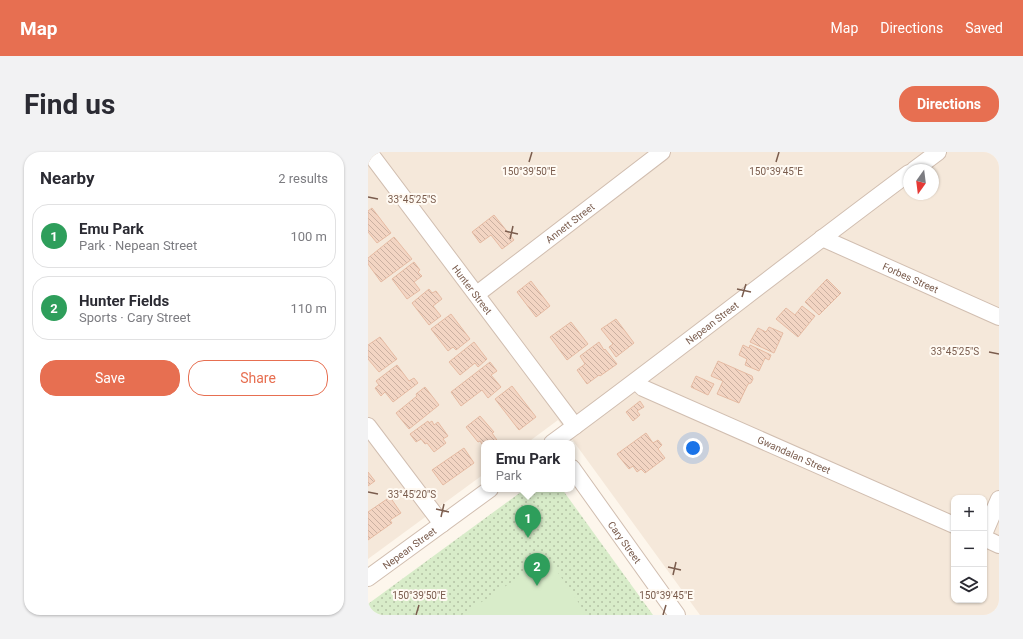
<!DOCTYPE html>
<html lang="en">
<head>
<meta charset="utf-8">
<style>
	:root { --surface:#fff; --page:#f2f2f3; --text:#2b2b33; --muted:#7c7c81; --line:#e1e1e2; --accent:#e76f51 }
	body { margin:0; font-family:Roboto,sans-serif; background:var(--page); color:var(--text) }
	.controls { position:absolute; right:12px; bottom:12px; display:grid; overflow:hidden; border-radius:8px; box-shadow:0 1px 3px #0004 }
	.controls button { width:36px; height:36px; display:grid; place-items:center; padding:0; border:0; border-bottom:1px solid var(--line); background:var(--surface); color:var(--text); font:20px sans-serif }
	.compass { position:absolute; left:535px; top:12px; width:36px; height:36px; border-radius:50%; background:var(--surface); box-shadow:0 1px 3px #0004; rotate:194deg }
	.you { position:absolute; left:325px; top:296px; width:14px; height:14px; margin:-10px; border:3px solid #fff; border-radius:50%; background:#1a73e8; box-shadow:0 0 0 6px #1a73e833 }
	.badge { display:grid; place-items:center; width:26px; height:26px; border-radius:50%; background:var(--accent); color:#fff; font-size:13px; font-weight:700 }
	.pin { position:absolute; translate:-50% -33px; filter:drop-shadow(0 1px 2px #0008) }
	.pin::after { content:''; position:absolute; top:21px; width:14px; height:12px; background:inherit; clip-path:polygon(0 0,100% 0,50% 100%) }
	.popup { position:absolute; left:113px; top:288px; width:94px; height:52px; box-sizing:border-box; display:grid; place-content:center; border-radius:8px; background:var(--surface); filter:drop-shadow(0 1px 3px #0005); font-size:13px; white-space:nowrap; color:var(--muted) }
	.popup b { font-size:15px; color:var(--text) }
	.popup::after { content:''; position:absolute; left:50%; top:100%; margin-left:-8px; border:8px solid transparent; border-top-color:var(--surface) }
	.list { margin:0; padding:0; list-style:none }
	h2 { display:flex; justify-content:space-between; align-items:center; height:52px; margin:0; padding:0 16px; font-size:17px }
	h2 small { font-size:13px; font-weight:400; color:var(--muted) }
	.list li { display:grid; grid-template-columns:26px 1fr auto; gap:12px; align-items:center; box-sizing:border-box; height:64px; margin:0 8px 8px; padding:0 8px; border:1px solid var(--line); border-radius:16px }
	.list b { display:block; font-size:15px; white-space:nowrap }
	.list p { margin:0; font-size:13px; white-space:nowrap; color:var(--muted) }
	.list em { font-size:13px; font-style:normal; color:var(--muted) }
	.actions { display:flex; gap:8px; padding:12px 16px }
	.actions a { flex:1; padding:9px 0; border:1px solid var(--accent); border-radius:16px; text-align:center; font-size:14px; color:var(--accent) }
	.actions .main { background:var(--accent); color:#fff }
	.icon { flex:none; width:22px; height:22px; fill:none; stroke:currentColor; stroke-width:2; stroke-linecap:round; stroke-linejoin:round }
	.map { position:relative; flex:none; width:631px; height:463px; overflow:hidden; border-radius:16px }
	header { display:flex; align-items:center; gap:24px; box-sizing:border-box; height:56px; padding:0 20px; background:var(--accent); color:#fff }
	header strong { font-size:19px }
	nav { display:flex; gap:22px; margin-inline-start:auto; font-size:14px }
	.intro { display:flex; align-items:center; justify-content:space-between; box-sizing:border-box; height:96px; padding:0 24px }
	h1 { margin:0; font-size:28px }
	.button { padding:10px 18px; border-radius:16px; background:var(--accent); color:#fff; font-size:14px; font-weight:700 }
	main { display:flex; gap:24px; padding:0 24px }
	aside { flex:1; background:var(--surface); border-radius:16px; box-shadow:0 1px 3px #0004 }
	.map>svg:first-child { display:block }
</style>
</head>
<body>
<header>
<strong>Map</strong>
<nav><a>Map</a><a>Directions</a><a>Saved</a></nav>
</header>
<div class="intro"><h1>Find us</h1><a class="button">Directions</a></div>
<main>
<aside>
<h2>Nearby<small>2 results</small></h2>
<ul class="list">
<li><span class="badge" style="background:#2e9e5b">1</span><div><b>Emu Park</b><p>Park · Nepean Street</p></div><em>100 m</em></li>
<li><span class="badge" style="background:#2e9e5b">2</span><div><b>Hunter Fields</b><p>Sports · Cary Street</p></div><em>110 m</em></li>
</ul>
<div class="actions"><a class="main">Save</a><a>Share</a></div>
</aside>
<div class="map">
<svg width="631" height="463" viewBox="0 0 631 463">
	<defs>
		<pattern id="grass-dots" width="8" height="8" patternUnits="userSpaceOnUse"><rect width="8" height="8" fill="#d8ecc9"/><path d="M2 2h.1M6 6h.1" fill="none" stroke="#b4c2a5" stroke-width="1.8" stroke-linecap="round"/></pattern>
		<pattern id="building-back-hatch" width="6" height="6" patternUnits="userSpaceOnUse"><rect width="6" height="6" fill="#f3d5c3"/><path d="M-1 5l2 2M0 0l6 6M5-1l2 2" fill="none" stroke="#cab0a1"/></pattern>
	</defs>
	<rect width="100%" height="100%" fill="#fdf6ec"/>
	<path fill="#f5e8da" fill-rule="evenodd" d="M 0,0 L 631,0 L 631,463 L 332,463 L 190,268 L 159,291 L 116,291 L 116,322 L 0,407 ZM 541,18 L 565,18 L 565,42 L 541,42 ZM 586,346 L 616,346 L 616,448 L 586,448 Z"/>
	<path fill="url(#grass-dots)" d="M 157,337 L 194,337 L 285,463 L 0,463 L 0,452 Z"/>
	<path fill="#d8ecc9" d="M 180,406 L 219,463 L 94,463 Z"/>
	<g fill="url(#building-back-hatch)" stroke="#e6bba3">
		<path d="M 4,56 L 23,81 L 9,91 L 0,80 L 0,59 Z"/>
		<path d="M 126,63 L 146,88 L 134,97 L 123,83 L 112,91 L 104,80 Z"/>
		<path d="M 26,85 L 44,107 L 13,130 L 0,112 L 0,106 Z"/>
		<path d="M 46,110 L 52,118 L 50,120 L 54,124 L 46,130 L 52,138 L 39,147 L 24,127 Z"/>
		<path d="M 459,127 L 473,141 L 451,163 L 437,150 Z"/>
		<path d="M 163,129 L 182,154 L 168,165 L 149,140 Z"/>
		<path d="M 61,137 L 64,141 L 68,139 L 74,147 L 65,154 L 73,164 L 61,173 L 44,151 Z"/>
		<path d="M 434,154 L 447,164 L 430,185 L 408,167 L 418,156 L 427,163 Z"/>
		<path d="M 83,162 L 102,187 L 88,198 L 85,195 L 80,199 L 63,177 Z"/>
		<path d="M 248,167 L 266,191 L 248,205 L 241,195 L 245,192 L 233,177 Z"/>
		<path d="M 203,170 L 220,192 L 199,208 L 182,185 Z"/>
		<path d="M 401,175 L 415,181 L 406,201 L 382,190 L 390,176 L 398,180 Z"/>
		<path d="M 12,185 L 29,207 L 11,220 L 0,207 L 0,193 Z"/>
		<path d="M 106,190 L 119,207 L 110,215 L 107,211 L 92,223 L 81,210 Z"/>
		<path d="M 231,190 L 236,198 L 237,197 L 249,212 L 232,224 L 231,223 L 219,232 L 209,218 L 217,212 L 212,204 Z"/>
		<path d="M 375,193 L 381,196 L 382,193 L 403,203 L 401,208 L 397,206 L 391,219 L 377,213 L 379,207 L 371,203 Z"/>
		<path d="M 350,209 L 384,224 L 385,227 L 383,231 L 380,232 L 371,251 L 349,242 L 355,229 L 343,224 Z"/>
		<path d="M 122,210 L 129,219 L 123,223 L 133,235 L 120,246 L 114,238 L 93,254 L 83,240 Z"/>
		<path d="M 29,213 L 41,229 L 46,226 L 50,231 L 25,250 L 17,240 L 13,244 L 7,236 L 11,233 L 8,229 Z"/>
		<path d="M 328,224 L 346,232 L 340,243 L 323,235 Z"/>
		<path d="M 144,234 L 168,265 L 151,278 L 127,247 Z"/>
		<path d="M 57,235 L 71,253 L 41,277 L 28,261 L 49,244 L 48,242 Z"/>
		<path d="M 272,249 L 276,255 L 269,259 L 272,263 L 265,269 L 258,260 Z"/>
		<path d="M 112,264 L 126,280 L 124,281 L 131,291 L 116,291 L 116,295 L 112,289 L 110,290 L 98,275 Z"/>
		<path d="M 60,269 L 61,271 L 64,269 L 66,273 L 70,270 L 80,284 L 75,287 L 78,291 L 66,300 L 59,291 L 57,292 L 53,287 L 48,290 L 42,282 Z"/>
		<path d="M 278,281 L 285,291 L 290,288 L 294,293 L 290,297 L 297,306 L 277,321 L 273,317 L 269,320 L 265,314 L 261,317 L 249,302 Z"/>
		<path d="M 96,296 L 106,311 L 75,333 L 64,318 Z"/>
		<path d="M 0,320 L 7,329 L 0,334 Z"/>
		<path d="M 22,345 L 33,361 L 22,368 L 24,371 L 0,388 L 0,360 Z"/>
	</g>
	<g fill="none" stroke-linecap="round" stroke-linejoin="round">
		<defs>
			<g id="minor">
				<path id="s1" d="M 1,0 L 207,274"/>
				<path d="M 546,18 L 570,0"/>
				<path id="s2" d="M 454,86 L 631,165"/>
				<path id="s3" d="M 109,142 L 294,0"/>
				<path id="s4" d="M 268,229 L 275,236 L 586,373"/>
				<path d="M 0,274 L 74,372"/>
				<path id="s5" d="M 184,291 C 304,203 421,110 541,21"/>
				<path id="s6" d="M 204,316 L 309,463"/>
				<path d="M 616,382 L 631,347"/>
				<path d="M 616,386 L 631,393"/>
				<path id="s7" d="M 0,426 L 122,337"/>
			</g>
		</defs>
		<use href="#minor" stroke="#d1beb0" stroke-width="18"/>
		<use href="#minor" stroke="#fff" stroke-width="16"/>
	</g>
	<path fill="none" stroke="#7a5c4d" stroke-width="1.5" d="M 161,10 L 164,0M 408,10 L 411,0M 0,45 L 10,47M 137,79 L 150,82M 142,87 L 145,74M 369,137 L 383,140M 374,145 L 378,132M 621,200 L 631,202M 0,340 L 10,342M 68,357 L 81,360M 73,365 L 76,352M 300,415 L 313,418M 305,423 L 308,410M 48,463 L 51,453M 295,463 L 298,453"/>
	<g text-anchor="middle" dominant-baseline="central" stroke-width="4" stroke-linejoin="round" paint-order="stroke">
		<g font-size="10" fill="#7a5c4d" stroke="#fffaf3">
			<text stroke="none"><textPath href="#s3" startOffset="117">Annett Street</textPath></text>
			<text stroke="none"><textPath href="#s2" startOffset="97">Forbes Street</textPath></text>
			<text stroke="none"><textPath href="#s1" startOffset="172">Hunter Street</textPath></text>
			<text stroke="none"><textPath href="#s5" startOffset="200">Nepean Street</textPath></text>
			<text stroke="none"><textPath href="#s4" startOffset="175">Gwandalan Street</textPath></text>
			<text stroke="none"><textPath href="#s6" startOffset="91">Cary Street</textPath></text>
			<text stroke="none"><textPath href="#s7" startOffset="51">Nepean Street</textPath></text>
		</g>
	</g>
	<g font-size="10" text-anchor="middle" fill="#7a5c4d" stroke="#fffaf3" stroke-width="4" stroke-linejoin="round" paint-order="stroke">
		<text x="161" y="23">150°39'50"E</text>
		<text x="408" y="23">150°39'45"E</text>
		<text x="44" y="51">33°45'25"S</text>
		<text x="587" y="203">33°45'25"S</text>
		<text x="44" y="346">33°45'20"S</text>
		<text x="51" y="447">150°39'50"E</text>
		<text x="298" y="447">150°39'45"E</text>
	</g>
</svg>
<div class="controls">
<button>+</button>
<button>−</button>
<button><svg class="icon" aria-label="layers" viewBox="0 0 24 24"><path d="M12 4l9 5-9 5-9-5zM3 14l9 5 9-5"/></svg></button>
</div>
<svg class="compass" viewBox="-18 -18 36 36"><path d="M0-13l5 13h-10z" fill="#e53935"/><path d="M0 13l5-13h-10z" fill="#7c7c81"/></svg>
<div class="you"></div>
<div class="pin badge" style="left:160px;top:386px;background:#2e9e5b">1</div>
<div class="popup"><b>Emu Park</b>Park</div>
<div class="pin badge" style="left:169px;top:434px;background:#2e9e5b">2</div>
</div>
</main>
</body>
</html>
